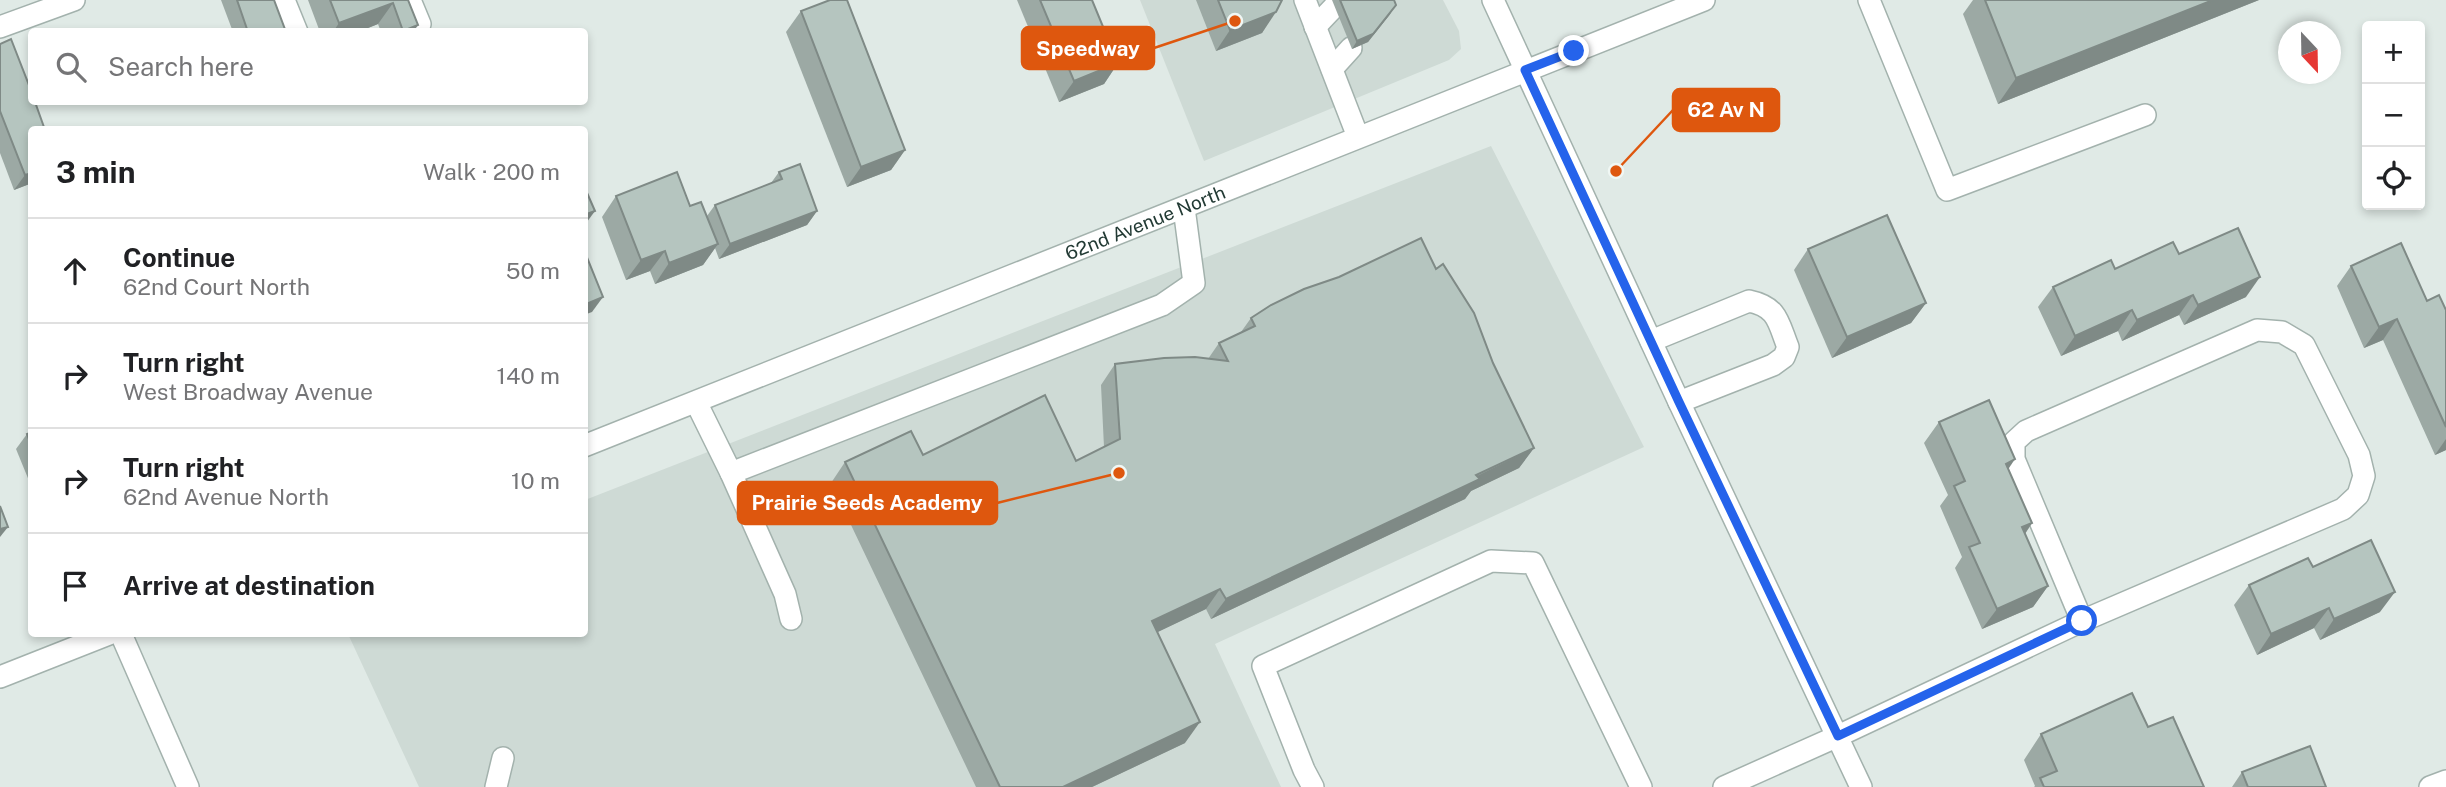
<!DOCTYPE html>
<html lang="en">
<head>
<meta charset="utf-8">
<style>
	:root { --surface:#fff; --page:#f6f6f6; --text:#202124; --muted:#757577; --line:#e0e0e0 }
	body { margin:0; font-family:"Public Sans",sans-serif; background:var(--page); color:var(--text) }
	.controls { position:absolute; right:21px; top:21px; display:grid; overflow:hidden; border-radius:7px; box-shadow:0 4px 10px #0003 }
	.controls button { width:63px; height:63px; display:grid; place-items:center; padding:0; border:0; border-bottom:2px solid var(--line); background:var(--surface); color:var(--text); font:35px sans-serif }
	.compass { position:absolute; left:2278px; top:21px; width:63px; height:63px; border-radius:50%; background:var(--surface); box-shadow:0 4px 10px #0003; rotate:158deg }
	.stop { position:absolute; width:21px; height:21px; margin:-16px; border:5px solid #2563eb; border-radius:50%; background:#fff }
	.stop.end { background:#2563eb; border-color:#fff; box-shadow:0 2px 7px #0008 }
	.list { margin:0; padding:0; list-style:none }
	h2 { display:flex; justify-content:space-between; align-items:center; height:91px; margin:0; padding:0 28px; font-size:30px }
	h2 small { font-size:23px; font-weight:400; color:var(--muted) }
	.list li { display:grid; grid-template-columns:46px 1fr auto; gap:21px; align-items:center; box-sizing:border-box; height:105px; padding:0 28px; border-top:2px solid var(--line) }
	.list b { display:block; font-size:26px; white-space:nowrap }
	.list p { margin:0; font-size:23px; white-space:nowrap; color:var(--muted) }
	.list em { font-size:23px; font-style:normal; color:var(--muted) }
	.icon { flex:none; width:38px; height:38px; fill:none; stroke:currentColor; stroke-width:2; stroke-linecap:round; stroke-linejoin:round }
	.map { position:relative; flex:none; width:2446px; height:787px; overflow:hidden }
	.search { position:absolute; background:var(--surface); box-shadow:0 4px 10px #0003; left:28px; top:28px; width:560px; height:77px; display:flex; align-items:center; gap:18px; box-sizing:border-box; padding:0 24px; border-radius:7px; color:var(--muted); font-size:26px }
	.panel { position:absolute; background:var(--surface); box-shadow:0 4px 10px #0003; left:28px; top:126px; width:560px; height:511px; border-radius:7px }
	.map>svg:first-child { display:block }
</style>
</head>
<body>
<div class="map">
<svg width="2446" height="787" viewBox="0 0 2446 787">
	<rect width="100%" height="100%" fill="#e0eae6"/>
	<g fill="#cedad5">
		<path d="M 1140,0 L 1443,0 L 1459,31 L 1461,49 L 1449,60 L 1204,161 Z"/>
		<path d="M 1491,146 L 1644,447 L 1215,644 L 1281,787 L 419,787 L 348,634 L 584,634 L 585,500 Z"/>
	</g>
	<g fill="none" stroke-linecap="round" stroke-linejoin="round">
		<defs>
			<g id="minor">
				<path d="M 284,0 L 297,32"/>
				<path d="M 410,0 L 420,24"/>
				<path d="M 1305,0 L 1358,137"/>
				<path d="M 1493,0 L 1679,402 L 1861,787"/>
				<path d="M 1869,0 L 1947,190 L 2145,115"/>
				<path d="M 0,27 L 74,0"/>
				<path d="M 1315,27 L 1333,8"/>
				<path d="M 1332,69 L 1351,48"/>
				<path d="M 2257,330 L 2282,332 L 2304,345 L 2359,455 L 2364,476 L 2358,495 L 2343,509 L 2082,621 L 2014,459 L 2014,442 L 2026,431 Z"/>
				<path d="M 1651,341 L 1749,301 C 1778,307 1778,322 1788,347 L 1784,357 L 1773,365 L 1679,402"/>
				<path d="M 696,402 L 731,473 L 1162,305 L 1194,283 L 1184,208"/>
				<path id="s1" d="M 584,446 L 1704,0"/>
				<path d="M 731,473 L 785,594 L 791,619"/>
				<path d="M 121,634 L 188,787"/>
				<path d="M 0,677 L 109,634"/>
				<path d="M 496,787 L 503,758"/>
				<path d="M 1313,787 L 1304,770 L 1263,666 L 1491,561 L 1533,563 L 1641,787"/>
				<path d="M 1724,787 L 1838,736 L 2082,621"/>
				<path d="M 2430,787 L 2446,781"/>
			</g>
		</defs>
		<use href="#minor" stroke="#a3b2ad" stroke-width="24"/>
		<use href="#minor" stroke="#fff" stroke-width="21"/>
	</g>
	<g fill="#9ca9a4">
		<path d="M 221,0 L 274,0 L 286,32 L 233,32 Z"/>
		<path d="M 308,0 L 408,0 L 418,25 L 413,32 L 381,32 L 378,24 L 358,32 L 320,32 Z"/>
		<path d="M 1017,0 L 1092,0 L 1118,63 L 1104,84 L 1059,102 Z"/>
		<path d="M 1196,0 L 1282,0 L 1262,33 L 1216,51 Z"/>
		<path d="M 1332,0 L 1394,0 L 1391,13 L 1368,42 L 1352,49 Z"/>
		<path d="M 1973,0 L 2259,0 L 1998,104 L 1963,14 Z"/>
		<path d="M 801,11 L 905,150 L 891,170 L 847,187 L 786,32 Z"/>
		<path d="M 0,44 L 32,183 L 14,190 L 0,153 Z"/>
		<path d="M 779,172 L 817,211 L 807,225 L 719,259 L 715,248 L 703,265 L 655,284 L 650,271 L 626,280 L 602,217 L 616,196 L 690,206 L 707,216 L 715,205 L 771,183 Z"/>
		<path d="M 1808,249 L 1926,303 L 1911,323 L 1832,358 L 1794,270 Z"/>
		<path d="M 2179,254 L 2246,297 L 2184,325 L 2179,315 L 2122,341 L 2118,331 L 2061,356 L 2038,307 L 2053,287 L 2115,269 Z"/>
		<path d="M 2351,266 L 2446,310 L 2446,450 L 2435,455 L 2383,340 L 2364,348 L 2337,286 Z"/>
		<path d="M 1436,269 L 1493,363 L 1534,448 L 1519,468 L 1471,491 L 1465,499 L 1211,619 L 1206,609 L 1157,632 L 1185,743 L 1092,787 L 976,787 L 831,483 L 845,462 L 923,455 L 1076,461 L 1104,447 L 1101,385 L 1115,364 L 1208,359 L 1219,343 L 1241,332 L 1251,318 Z"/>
		<path d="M 1939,422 L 2008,469 L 2032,523 L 2025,534 L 2048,586 L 2033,607 L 1982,629 L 1955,568 L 1962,557 L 1940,506 L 1948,495 L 1924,443 Z"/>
		<path d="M 32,432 L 32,488 L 16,449 L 27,434 Z"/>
		<path d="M 2313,567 L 2380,612 L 2320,640 L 2314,628 L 2257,655 L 2234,605 L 2249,585 Z"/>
		<path d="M 2148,727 L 2204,787 L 2034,787 L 2035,786 L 2024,760 L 2041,734 Z"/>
		<path d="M 2242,772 L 2326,787 L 2232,787 Z"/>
	</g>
	<g fill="#7f8a86">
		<path d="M 2213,0 L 2259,0 L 1998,104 L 2016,78 Z"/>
		<path d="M 393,3 L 378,24 L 358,32 L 333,32 L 339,23 Z"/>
		<path d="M 1276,12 L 1262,33 L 1216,51 L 1230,30 Z"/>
		<path d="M 1391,13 L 1368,42 L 1352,49 L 1357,41 Z"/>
		<path d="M 418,25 L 413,32 L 403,32 Z"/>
		<path d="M 1118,63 L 1104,84 L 1059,102 L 1074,81 Z"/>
		<path d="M 905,150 L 891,170 L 847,187 L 861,167 Z"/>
		<path d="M 32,173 L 32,183 L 14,190 L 25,175 Z"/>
		<path d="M 595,211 L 584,226 L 584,215 Z"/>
		<path d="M 817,211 L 807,225 L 719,259 L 730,244 Z"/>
		<path d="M 718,244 L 703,265 L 655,284 L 669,263 Z"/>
		<path d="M 665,251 L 650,271 L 626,280 L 641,260 Z"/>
		<path d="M 2260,277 L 2246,297 L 2184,325 L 2198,305 Z"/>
		<path d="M 2193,295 L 2179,315 L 2122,341 L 2137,320 Z"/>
		<path d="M 603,297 L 592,312 L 584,315 L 584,305 Z"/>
		<path d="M 1926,303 L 1911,323 L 1832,358 L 1847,337 Z"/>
		<path d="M 2132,310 L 2118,331 L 2061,356 L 2075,336 Z"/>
		<path d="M 2397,319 L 2383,340 L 2364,348 L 2379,327 Z"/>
		<path d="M 2446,439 L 2446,450 L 2435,455 Z"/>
		<path d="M 1534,448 L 1519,468 L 1471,491 L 1465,499 L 1211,619 L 1226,599 Z"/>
		<path d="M 2015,459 L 2001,480 L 2006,464 Z"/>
		<path d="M 2032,523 L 2018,544 L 2022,527 Z"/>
		<path d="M 8,527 L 0,537 L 0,529 Z"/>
		<path d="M 2048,586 L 2033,607 L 1982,629 L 1997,609 Z"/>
		<path d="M 1220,589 L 1206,609 L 1137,642 L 1152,621 Z"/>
		<path d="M 2395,592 L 2380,612 L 2320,640 L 2334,619 Z"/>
		<path d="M 2329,608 L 2314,628 L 2257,655 L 2271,634 Z"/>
		<path d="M 1200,722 L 1185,743 L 1092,787 L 1063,787 Z"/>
	</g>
	<g fill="#b5c5bf" stroke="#7f8a86" stroke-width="2">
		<path d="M 237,0 L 274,0 L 286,32 L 248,32 Z"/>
		<path d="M 330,0 L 408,0 L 418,25 L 403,31 L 393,3 L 339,23 Z"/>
		<path d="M 830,0 L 847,0 L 905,150 L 861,167 L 801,11 Z"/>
		<path d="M 1040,0 L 1092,0 L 1118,63 L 1074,81 Z"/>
		<path d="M 1218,0 L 1282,0 L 1276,12 L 1230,30 Z"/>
		<path d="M 1340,0 L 1394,0 L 1396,5 L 1373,34 L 1357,41 Z"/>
		<path d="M 1985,0 L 2213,0 L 2016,78 Z"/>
		<path d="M 11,39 L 32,93 L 32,102 L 35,102 L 45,130 L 32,130 L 32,173 L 25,175 L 0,111 L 0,44 Z"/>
		<path d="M 800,164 L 817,211 L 730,244 L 715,205 L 782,179 L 779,172 Z"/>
		<path d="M 677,172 L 690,206 L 701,202 L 718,244 L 669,263 L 665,251 L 641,260 L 616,196 Z"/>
		<path d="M 584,186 L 595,211 L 584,215 Z"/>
		<path d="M 1887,215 L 1926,303 L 1847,337 L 1808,249 Z"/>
		<path d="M 2238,228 L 2260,277 L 2198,305 L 2193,295 L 2137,320 L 2132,310 L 2075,336 L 2053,287 L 2111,260 L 2115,269 L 2173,242 L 2179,254 Z"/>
		<path d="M 1421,238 L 1436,269 L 1443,264 L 1474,313 L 1493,363 L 1534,448 L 1476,475 L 1480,479 L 1226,599 L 1220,589 L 1152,621 L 1200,722 L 1063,787 L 1000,787 L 845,462 L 911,431 L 923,455 L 1045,395 L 1076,461 L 1120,439 L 1115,364 L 1164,358 L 1195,357 L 1228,361 L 1219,343 L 1255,326 L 1251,318 L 1271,305 L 1304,289 L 1339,277 Z"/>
		<path d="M 2401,243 L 2427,301 L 2439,295 L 2446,310 L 2446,427 L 2397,319 L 2379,327 L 2351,266 Z"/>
		<path d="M 584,250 L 603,297 L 584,305 Z"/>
		<path d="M 1989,400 L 2015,459 L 2006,464 L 2032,523 L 2022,527 L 2048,586 L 1997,609 L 1969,547 L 1980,543 L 1954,486 L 1965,481 L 1939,422 Z"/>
		<path d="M 32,432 L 32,447 L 27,434 Z"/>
		<path d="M 0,506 L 8,527 L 0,529 Z"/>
		<path d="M 2371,540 L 2395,592 L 2334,619 L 2329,608 L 2271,634 L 2249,585 L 2308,558 L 2313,567 Z"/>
		<path d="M 2132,693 L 2148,727 L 2173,717 L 2204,787 L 2044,787 L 2040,778 L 2057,771 L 2041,734 Z"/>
		<path d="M 2310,746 L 2326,787 L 2248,787 L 2242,772 Z"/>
	</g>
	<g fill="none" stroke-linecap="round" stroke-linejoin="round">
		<path stroke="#2563eb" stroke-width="9" d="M 1574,51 L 1525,70 L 1679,402 L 1838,736 L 2082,621"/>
	</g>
	<g text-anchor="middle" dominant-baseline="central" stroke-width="5" stroke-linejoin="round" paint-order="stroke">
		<g font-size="19" fill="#223a34" stroke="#f0f7f4">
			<text stroke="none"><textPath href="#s1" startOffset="604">62nd Avenue North</textPath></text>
		</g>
	</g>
	<path fill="none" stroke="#de570e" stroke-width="2.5" d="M1235 21L1154 48M1616 171L1673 110M1119 473L997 503"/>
	<g fill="#de570e" stroke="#f0f7f4" stroke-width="2.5">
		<circle cx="1235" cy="21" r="7"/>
		<circle cx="1616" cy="171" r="7"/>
		<circle cx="1119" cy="473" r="7"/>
	</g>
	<g fill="#de570e" stroke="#de570e" stroke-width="2.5">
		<rect x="1022" y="27" width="132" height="42" rx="7"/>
		<rect x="1673" y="89" width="106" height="42" rx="7"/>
		<rect x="738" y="482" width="259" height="42" rx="7"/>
	</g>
	<g font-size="21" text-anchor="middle" font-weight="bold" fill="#fff">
		<text x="1088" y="56">Speedway</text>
		<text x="1726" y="117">62 Av N</text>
		<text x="867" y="510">Prairie Seeds Academy</text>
	</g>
</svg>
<div class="controls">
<button>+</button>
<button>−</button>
<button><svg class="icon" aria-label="locate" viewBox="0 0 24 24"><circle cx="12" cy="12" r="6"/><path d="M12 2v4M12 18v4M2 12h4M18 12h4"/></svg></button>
</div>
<svg class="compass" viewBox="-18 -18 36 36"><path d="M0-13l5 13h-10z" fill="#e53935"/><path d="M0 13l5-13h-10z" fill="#757577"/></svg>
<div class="stop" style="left:2082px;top:621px"></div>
<div class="stop end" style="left:1574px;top:51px"></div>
<div class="search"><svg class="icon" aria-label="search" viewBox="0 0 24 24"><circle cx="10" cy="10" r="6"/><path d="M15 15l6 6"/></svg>Search here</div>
<section class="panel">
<h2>3 min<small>Walk · 200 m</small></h2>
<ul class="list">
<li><svg class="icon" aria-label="ahead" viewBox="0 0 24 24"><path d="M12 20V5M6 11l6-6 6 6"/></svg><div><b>Continue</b><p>62nd Court North</p></div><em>50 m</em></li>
<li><svg class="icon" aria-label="right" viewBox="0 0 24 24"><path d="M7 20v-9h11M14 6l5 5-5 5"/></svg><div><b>Turn right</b><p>West Broadway Avenue</p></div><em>140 m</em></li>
<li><svg class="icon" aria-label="right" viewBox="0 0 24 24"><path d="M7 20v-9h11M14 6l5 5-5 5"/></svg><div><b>Turn right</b><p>62nd Avenue North</p></div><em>10 m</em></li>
<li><svg class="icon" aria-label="arrive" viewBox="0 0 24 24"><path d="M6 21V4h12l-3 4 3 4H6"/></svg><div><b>Arrive at destination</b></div></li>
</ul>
</section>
</div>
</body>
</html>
